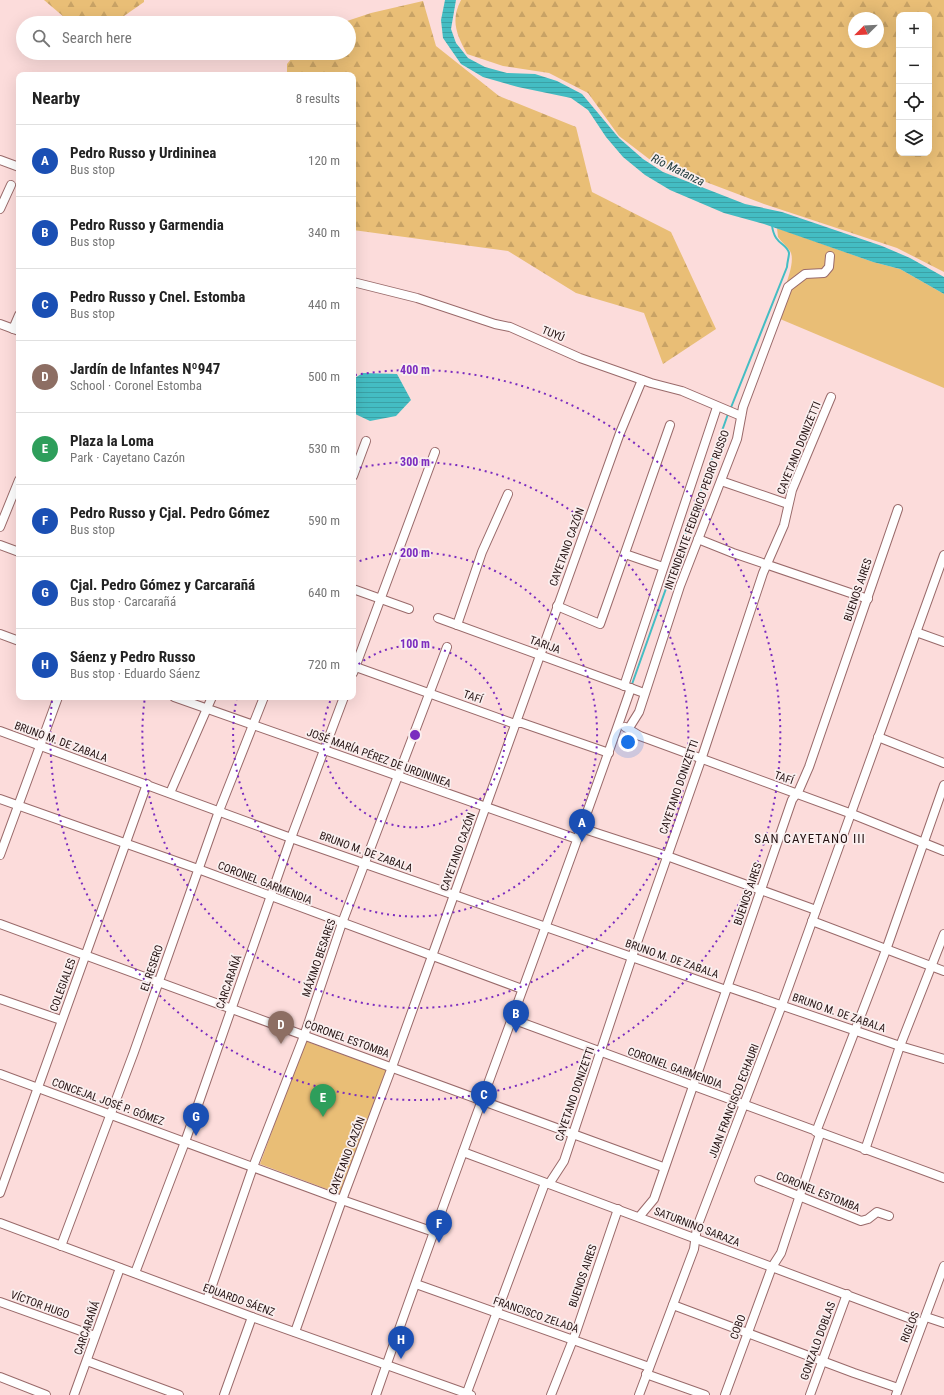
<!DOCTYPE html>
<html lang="en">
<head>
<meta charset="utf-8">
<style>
	:root { --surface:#fff; --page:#f6f6f6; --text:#222; --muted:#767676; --line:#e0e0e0; --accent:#3c8488 }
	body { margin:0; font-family:"Roboto Condensed",sans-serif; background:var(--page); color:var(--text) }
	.controls { position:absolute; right:12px; top:12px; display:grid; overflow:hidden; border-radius:8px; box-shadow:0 4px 16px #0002 }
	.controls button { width:36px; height:36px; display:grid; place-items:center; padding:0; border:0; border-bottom:1px solid var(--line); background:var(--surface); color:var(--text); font:20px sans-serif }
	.compass { position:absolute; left:848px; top:12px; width:36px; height:36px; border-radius:50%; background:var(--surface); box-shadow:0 4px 16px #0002; rotate:246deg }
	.you { position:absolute; left:628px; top:742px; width:14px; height:14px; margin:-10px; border:3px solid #fff; border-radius:50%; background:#1a73e8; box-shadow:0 0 0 6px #1a73e833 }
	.badge { display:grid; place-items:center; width:26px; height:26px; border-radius:50%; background:var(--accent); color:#fff; font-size:13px; font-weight:700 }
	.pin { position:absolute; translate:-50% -33px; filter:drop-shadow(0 1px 2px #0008) }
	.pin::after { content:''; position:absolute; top:21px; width:14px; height:12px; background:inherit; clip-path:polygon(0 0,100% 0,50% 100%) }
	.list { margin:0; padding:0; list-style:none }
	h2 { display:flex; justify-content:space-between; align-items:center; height:52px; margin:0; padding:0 16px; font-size:17px }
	h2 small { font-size:13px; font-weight:400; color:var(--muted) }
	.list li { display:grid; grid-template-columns:26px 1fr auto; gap:12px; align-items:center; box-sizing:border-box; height:72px; padding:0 16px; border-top:1px solid var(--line) }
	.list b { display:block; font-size:15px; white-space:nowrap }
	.list p { margin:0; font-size:13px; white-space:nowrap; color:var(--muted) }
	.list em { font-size:13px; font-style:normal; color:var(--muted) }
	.icon { flex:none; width:22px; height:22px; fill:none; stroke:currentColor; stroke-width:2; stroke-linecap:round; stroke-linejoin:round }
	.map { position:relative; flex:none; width:944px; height:1395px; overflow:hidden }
	.search { position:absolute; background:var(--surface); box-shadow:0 4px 16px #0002; left:16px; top:16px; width:340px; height:44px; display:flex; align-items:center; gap:10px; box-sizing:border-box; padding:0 14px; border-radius:22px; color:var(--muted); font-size:15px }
	.panel { position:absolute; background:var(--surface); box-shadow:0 4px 16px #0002; left:16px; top:72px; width:340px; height:628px; border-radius:8px }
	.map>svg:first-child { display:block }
</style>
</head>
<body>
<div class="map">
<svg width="944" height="1395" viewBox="0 0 944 1395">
	<defs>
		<pattern id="forest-firs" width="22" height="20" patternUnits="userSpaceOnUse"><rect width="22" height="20" fill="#e9be76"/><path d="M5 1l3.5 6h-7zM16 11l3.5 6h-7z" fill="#c8a265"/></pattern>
		<pattern id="water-rules" width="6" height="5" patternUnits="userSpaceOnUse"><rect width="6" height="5" fill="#44bdc3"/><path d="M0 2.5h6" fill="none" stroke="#3ba1a6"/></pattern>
	</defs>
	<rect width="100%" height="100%" fill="#fcdcdb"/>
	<g fill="#e9be76">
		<path d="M 777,228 L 873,262 L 900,269 L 944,294 L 944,388 L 773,316 C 778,303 798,263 790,251 C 787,246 781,242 778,237 Z"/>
		<path d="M 305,1041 L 386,1070 L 340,1194 L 260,1164 Z"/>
	</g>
	<g fill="url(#forest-firs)" fill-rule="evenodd">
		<path d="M 44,0 L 144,0 L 144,2 L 114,23 L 71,23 Z"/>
		<path d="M 461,0 L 944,0 L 944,272 L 897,248 L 764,204 L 653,162 L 619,136 L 588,93 L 549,73 L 503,66 L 467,54 C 457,35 450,21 461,0 ZM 899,15 L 929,15 L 929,153 L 899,153 ZM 854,18 L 878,18 L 878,42 L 854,42 Z"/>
		<path d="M 423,1 L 436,46 L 499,96 L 576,127 L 592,192 L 671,232 L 716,329 L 663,364 L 644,313 L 576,293 L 508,251 L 353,230 L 353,75 L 287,75 L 287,64 L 296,53 L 349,53 L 349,23 L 341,23 L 371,13 Z"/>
	</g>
	<g fill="url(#water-rules)">
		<path d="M 445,0 L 456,0 L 451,29 L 456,43 L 468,58 L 485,67 L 507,73 L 535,74 L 557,81 L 582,94 L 619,138 L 643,159 L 663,172 L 745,204 L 782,212 L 882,246 L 910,258 L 944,277 L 944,294 L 900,269 L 873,262 L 764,224 L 724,213 L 670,190 L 645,175 L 623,157 L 606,137 L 588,110 L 571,98 L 518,87 L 483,77 L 461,64 L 443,38 L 441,20 Z"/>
		<path d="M 363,373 L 397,374 L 411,400 L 396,416 L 370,421 L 353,413 L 353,379 Z"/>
	</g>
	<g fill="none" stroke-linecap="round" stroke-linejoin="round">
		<g stroke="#44bdc3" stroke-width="2">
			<path d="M 730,410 L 787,267 C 787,263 789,257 789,253 C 787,243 774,245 772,225"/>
			<path d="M 631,687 L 728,414"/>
		</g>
		<defs>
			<g id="minor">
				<path d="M 0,160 L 19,167"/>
				<path d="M 0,209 L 11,185"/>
				<path d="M 353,282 L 417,298 L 495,324 L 510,327 L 580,358 L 651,383 L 682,391 L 741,416"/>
				<path d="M 0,324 L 19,331"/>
				<path d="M 13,329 L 19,315"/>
				<path d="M 353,476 L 366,441"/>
				<path d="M 721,481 L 788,504"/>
				<path d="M 0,527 L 19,480"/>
				<path d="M 698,539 L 733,553 L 868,599"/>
				<path d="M 0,545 L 19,552"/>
				<path d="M 625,554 L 663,567"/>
				<path d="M 353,589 L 409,609"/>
				<path d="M 557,606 L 600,624 L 670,425"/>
				<path d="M 438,618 L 644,693"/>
				<path d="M 457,625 L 482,552 L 508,494"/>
				<path d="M 916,632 L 944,642"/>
				<path d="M 0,634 L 19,641"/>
				<path d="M 353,666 L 512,723 L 522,723 L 609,753"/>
				<path d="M 353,673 L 435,452"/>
				<path d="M 624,686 L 717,407"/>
				<path d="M 174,697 L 577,839"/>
				<path d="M 625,727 L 640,736 L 852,814 L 944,851"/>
				<path d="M 629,728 L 639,712 L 680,586 L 737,439 L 743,407 L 788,287 L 805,274 L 824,273 L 829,267 L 830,256"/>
				<path d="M 0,731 L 291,838 L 726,990"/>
				<path d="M 878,737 L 944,763"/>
				<path d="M 170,793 L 212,697"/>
				<path d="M 0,799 L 198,869 L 522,989"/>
				<path d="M 581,828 L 667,856 L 816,910"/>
				<path d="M 0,855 L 58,697"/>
				<path d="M 812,921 L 944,971"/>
				<path d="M 0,924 L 663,1167"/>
				<path d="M 728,987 L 900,1046 L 944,1059"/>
				<path d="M 0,999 L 61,1020"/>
				<path d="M 512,1019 L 944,1178"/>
				<path d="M 0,1074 L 342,1200 L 434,1232"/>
				<path d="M 816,1132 L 886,950 L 944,785"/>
				<path d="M 865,1150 L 900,1046 L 944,934"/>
				<path d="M 463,1152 L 922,1323"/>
				<path d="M 759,1180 L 861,1221 L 868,1219 L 877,1212 L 889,1216"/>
				<path d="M 549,1184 L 564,1161 L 632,957 L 701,760 L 763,573 L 784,525 L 792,490 L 831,397"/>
				<path d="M 0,1193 L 147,784"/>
				<path d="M 639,1217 L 654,1199 L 792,800 L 799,790 L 809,767 L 898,509"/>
				<path d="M 0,1223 L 252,1317 L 471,1395"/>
				<path d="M 61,1246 L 134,1052 L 219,811 L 264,697"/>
				<path d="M 135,1273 L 185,1142 L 291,838 L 344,697"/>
				<path d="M 416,1284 L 649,1367"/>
				<path d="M 207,1300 L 253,1167 L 304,1036 L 342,923 L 447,647"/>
				<path d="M 0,1302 L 95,1336"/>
				<path d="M 673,1305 L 854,1373 L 898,1388"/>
				<path d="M 926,1317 L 944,1323"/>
				<path d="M 295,1332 L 342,1200 L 392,1067 L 454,895 L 620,433 L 642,380"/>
				<path d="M 87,1361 L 179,1395"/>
				<path d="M 646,1374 L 705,1395"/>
				<path d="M 0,1377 L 46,1395"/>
				<path d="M 74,1395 L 120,1268"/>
				<path d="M 224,1395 L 252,1317"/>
				<path d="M 376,1395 C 458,1158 549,925 631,688"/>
				<path d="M 466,1395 L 545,1183"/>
				<path d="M 551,1395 L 576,1332 L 618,1209"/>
				<path d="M 639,1395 L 694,1249 L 697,1227 L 782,1005 L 944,555"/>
				<path d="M 725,1395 L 772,1267 L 781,1253 L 820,1134"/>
				<path d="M 810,1395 L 847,1294"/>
				<path d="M 896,1395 L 944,1266"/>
			</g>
		</defs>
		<use href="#minor" stroke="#996a6a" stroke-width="10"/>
		<use href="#minor" stroke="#fff" stroke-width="8"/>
	</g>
	<g fill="none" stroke="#7b2cbf" stroke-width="2" stroke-dasharray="2 4">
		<path d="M354 668A91 91 0 1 1 332 697"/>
		<path d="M354 563A182 182 0 1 1 237 697"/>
		<path d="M354 469A273 273 0 1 1 145 697"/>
		<path d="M355 375A365 365 0 1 1 52 700"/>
	</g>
	<g text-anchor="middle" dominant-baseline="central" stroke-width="3.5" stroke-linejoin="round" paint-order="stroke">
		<g font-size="11" fill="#241212" stroke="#faefef">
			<text transform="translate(553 334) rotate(23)">TUYÚ</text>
			<text transform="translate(799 448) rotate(-68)">CAYETANO DONIZETTI</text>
			<text transform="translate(697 510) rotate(-70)">INTENDENTE FEDERICO PEDRO RUSSO</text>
			<text transform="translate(567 547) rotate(-70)">CAYETANO CAZÓN</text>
			<text transform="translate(858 590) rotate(-71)">BUENOS AIRES</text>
			<text transform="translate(545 645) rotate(20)">TARIJA</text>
			<text transform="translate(473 697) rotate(19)">TAFÍ</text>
			<text transform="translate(61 742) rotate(20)">BRUNO M. DE ZABALA</text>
			<text transform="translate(379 758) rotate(20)">JOSÉ MARÍA PÉREZ DE URDININEA</text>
			<text transform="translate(784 778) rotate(19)">TAFÍ</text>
			<text transform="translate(679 787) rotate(-71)">CAYETANO DONIZETTI</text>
			<text transform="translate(366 852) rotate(20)">BRUNO M. DE ZABALA</text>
			<text transform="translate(458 852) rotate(-70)">CAYETANO CAZÓN</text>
			<text transform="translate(265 883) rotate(21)">CORONEL GARMENDIA</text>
			<text transform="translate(748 894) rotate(-71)">BUENOS AIRES</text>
			<text transform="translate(319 958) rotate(-71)">MÁXIMO BESARES</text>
			<text transform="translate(672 959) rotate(19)">BRUNO M. DE ZABALA</text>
			<text transform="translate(152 968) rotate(-71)">EL RESERO</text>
			<text transform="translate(229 982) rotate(-71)">CARCARAÑÁ</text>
			<text transform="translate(63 985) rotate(-70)">COLEGIALES</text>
			<text transform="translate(839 1013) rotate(19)">BRUNO M. DE ZABALA</text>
			<text transform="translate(347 1039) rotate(20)">CORONEL ESTOMBA</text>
			<text transform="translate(675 1068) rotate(20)">CORONEL GARMENDIA</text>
			<text transform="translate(575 1094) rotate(-71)">CAYETANO DONIZETTI</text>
			<text transform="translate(734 1101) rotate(-69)">JUAN FRANCISCO ECHAURI</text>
			<text transform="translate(108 1102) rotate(20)">CONCEJAL JOSÉ P. GÓMEZ</text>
			<text transform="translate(347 1156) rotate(-69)">CAYETANO CAZÓN</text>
			<text transform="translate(818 1192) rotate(22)">CORONEL ESTOMBA</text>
			<text transform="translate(697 1227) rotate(21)">SATURNINO SARAZA</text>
			<text transform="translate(583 1276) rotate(-71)">BUENOS AIRES</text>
			<text transform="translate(239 1300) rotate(20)">EDUARDO SÁENZ</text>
			<text transform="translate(40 1305) rotate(20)">VÍCTOR HUGO</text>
			<text transform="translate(536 1315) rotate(19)">FRANCISCO ZELADA</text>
			<text transform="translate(738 1327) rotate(-70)">COBO</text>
			<text transform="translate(910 1327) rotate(-68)">RIGLOS</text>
			<text transform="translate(87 1328) rotate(-71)">CARCARAÑÁ</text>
			<text transform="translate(818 1341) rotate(-70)">GONZALO DOBLAS</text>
		</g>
		<g font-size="12" font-style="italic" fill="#233d3f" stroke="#faefef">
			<text transform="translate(678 170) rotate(26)">Río Matanza</text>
		</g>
		<g font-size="13" letter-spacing="1" fill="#241212" stroke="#faefef">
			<text x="810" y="838">SAN CAYETANO III</text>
		</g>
	</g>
	<circle cx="415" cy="735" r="6" fill="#7b2cbf" stroke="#faefef" stroke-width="2"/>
	<g font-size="12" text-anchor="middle" font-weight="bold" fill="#7b2cbf" stroke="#faefef" stroke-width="3.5" stroke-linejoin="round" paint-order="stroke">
		<text x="415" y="374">400 m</text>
		<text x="415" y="466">300 m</text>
		<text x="415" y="557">200 m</text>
		<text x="415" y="648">100 m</text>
	</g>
</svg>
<div class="controls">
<button>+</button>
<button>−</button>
<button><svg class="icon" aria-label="locate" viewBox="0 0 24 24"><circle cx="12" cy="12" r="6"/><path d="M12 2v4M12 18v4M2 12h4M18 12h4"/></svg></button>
<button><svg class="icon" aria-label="layers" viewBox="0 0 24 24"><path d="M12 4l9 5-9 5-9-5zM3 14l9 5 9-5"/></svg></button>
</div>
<svg class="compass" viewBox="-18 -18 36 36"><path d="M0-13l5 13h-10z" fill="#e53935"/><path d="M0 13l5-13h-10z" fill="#767676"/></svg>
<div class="you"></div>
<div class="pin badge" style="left:582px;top:842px;background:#1a4fb4">A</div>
<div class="pin badge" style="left:516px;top:1033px;background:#1a4fb4">B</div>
<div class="pin badge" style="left:484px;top:1114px;background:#1a4fb4">C</div>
<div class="pin badge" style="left:281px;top:1044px;background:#8d6e63">D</div>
<div class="pin badge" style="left:323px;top:1117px;background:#2e9e5b">E</div>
<div class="pin badge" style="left:439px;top:1243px;background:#1a4fb4">F</div>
<div class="pin badge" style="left:196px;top:1136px;background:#1a4fb4">G</div>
<div class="pin badge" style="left:401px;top:1359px;background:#1a4fb4">H</div>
<div class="search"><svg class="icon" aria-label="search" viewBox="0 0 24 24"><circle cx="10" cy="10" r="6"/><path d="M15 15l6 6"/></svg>Search here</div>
<section class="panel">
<h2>Nearby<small>8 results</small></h2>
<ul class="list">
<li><span class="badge" style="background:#1a4fb4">A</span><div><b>Pedro Russo y Urdininea</b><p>Bus stop</p></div><em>120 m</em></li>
<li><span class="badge" style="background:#1a4fb4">B</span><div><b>Pedro Russo y Garmendia</b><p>Bus stop</p></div><em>340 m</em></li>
<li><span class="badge" style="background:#1a4fb4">C</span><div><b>Pedro Russo y Cnel. Estomba</b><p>Bus stop</p></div><em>440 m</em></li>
<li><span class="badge" style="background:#8d6e63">D</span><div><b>Jardín de Infantes Nº947</b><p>School · Coronel Estomba</p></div><em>500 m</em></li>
<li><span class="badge" style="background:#2e9e5b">E</span><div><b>Plaza la Loma</b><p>Park · Cayetano Cazón</p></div><em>530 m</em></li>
<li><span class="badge" style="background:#1a4fb4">F</span><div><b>Pedro Russo y Cjal. Pedro Gómez</b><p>Bus stop</p></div><em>590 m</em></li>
<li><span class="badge" style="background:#1a4fb4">G</span><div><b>Cjal. Pedro Gómez y Carcarañá</b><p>Bus stop · Carcarañá</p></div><em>640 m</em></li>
<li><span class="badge" style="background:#1a4fb4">H</span><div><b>Sáenz y Pedro Russo</b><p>Bus stop · Eduardo Sáenz</p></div><em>720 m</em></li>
</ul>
</section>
</div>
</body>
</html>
